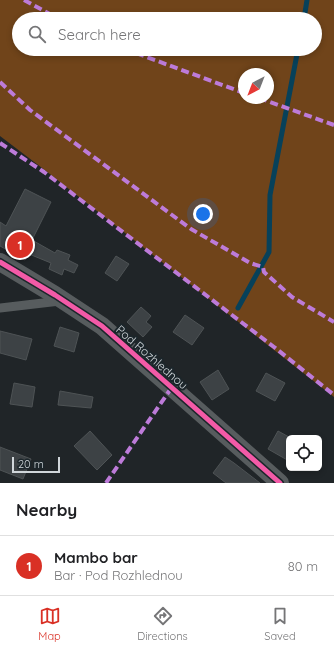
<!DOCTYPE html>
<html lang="en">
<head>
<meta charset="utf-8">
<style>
	:root { --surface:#fff; --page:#f2f2f2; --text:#202124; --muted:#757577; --line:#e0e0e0; --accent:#d93025 }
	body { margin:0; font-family:Quicksand,sans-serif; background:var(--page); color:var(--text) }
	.controls { position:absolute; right:12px; bottom:12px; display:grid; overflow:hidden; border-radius:6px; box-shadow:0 2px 6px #0003 }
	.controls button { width:36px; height:36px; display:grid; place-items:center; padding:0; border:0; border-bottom:1px solid var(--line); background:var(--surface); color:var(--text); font:20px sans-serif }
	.compass { position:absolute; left:238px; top:68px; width:36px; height:36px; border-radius:50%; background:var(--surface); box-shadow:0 2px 6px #0003; rotate:222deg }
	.scale { position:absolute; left:12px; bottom:10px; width:48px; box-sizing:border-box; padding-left:4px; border:2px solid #d0d6da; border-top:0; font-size:11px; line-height:14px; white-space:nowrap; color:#d0d6da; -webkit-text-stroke:3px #1c262b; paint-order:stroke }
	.you { position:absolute; left:203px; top:214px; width:14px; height:14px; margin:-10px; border:3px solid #fff; border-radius:50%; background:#1a73e8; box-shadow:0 0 0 6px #1a73e833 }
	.badge { display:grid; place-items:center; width:26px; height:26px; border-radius:50%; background:var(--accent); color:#fff; font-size:13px; font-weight:700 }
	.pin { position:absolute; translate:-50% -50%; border:2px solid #fff; box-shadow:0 1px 4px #0006 }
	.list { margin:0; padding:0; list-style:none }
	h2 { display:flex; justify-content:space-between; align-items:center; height:52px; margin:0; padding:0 16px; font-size:17px }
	h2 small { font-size:13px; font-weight:400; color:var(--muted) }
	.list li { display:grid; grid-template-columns:26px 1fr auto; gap:12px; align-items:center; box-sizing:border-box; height:60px; padding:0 16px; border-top:1px solid var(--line) }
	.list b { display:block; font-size:15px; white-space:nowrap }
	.list p { margin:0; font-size:13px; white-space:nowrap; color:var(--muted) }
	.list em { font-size:13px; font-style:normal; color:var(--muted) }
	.icon { flex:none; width:22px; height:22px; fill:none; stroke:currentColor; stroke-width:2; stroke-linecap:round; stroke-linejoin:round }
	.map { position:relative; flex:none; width:334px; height:483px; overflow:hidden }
	.search { position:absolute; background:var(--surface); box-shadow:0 2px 6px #0003; left:12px; right:12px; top:12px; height:44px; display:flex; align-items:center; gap:10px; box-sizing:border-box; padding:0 14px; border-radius:22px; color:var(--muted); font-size:15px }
	.sheet { height:112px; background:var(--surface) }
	nav { display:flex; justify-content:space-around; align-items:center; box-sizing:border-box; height:56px; border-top:1px solid var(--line); background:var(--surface); font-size:11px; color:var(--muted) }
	nav a { display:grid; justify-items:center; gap:2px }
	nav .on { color:var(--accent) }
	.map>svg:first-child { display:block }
</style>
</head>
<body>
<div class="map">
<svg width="334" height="483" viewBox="0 0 334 483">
	<rect width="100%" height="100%" fill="#202528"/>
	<path fill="#70441a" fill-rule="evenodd" d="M 0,0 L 334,0 L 334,397 L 46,171 L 0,136 ZM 19,19 L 315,19 L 315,49 L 19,49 ZM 244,74 L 268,74 L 268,98 L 244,98 Z"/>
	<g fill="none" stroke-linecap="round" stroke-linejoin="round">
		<g stroke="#07415a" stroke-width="5">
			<path d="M 304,19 L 307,0"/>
			<path d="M 238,308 L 269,252 L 270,195 L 298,49"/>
		</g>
	</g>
	<g fill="#3d4245" stroke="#4e5355">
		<path d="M 25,189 L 51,202 L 32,240 L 55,253 L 57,250 L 70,255 L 68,260 L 78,265 L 74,273 L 64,269 L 62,275 L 49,269 L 51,263 L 29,254 L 25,260 L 0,246 L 0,222 L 6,226 Z"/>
		<path d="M 116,256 L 129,264 L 117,281 L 105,273 Z"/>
		<path d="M 141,307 L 151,316 L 146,322 L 152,327 L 143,337 L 127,322 Z"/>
		<path d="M 185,315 L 204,328 L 192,345 L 173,332 Z"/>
		<path d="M 60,327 L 79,333 L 74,352 L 54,346 Z"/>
		<path d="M 0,331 L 32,339 L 26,360 L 0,353 Z"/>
		<path d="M 218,370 L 229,389 L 212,400 L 200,382 Z"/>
		<path d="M 266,373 L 285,383 L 275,401 L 256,391 Z"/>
		<path d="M 14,383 L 35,387 L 32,407 L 10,404 Z"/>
		<path d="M 60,391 L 93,397 L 91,408 L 58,405 Z"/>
		<path d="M 90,431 L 112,455 L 97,470 L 74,446 Z"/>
		<path d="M 278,431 L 289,437 L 289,461 L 268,449 Z"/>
		<path d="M 0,447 L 31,459 L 23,479 L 0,470 Z"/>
		<path d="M 225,457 L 234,463 L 260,483 L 226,483 L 213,473 Z"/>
	</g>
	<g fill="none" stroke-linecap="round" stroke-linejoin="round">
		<path stroke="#575c5e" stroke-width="9" d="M 0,308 L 60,301"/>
		<path stroke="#575c5e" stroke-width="18" d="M 0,262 L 55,295 L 102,326 L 280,483"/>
		<g stroke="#bd7bd9" stroke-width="4" stroke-dasharray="8 4" stroke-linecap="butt">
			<path d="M 24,0 L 59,19"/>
			<path d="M 125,49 L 244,93"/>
			<path d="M 0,82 L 30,110 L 191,229 L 250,263 L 263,267 L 264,272 L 292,297 L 334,322"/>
			<path d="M 259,98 L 334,125"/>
			<path d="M 0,143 L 44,172 L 274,347 L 334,395"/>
			<path d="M 106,483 L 172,387"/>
		</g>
		<defs>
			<path id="cycleway" d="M 0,262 L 55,295 L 102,326 L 280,483"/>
		</defs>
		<use href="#cycleway" stroke="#1c262b" stroke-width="8"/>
		<use href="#cycleway" stroke="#f35aa7" stroke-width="5"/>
	</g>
	<g text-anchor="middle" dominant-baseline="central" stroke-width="4" stroke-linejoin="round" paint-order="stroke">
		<g font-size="12" fill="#d0d6da" stroke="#1c262b">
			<text transform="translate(152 357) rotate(41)">Pod Rozhlednou</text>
		</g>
	</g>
</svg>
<div class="controls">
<button><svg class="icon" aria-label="locate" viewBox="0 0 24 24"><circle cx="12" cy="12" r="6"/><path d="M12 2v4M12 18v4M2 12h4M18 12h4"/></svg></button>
</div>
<svg class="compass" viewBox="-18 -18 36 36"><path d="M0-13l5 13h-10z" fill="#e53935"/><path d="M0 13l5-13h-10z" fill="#757577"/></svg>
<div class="scale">20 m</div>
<div class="you"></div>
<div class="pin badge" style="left:20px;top:245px">1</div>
<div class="search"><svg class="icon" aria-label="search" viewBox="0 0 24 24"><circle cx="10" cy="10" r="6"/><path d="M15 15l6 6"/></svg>Search here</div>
</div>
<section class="sheet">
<h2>Nearby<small></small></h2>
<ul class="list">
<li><span class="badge">1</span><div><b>Mambo bar</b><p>Bar · Pod Rozhlednou</p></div><em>80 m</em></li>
</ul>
</section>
<nav>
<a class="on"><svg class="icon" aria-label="map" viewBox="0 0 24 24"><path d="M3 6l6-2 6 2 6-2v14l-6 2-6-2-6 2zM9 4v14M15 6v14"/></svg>Map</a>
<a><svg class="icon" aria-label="directions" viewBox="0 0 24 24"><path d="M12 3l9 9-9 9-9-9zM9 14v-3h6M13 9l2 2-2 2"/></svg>Directions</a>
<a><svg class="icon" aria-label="saved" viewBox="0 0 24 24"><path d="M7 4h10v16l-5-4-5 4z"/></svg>Saved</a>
</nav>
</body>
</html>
